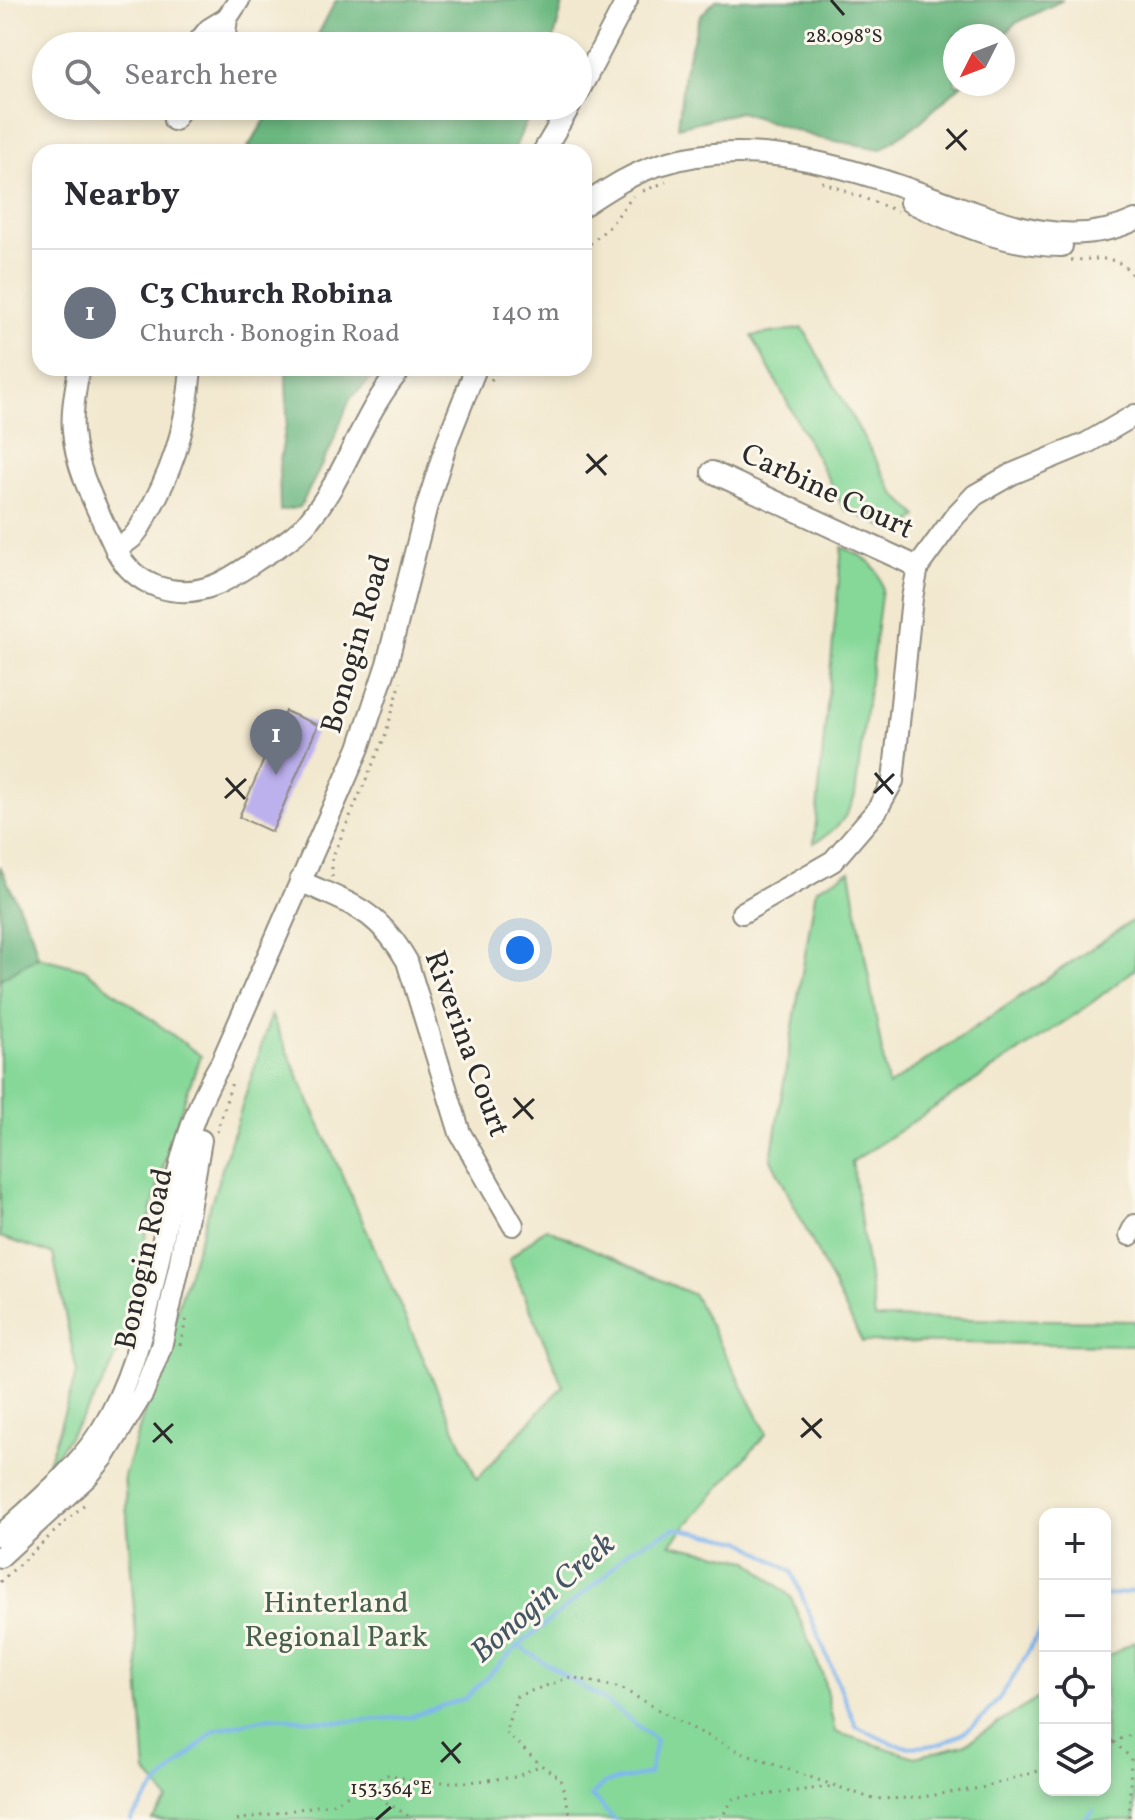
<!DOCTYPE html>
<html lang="en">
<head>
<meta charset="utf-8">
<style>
	:root { --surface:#fff; --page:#f2f2f3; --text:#2b2b33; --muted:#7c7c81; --line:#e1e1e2; --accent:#111827 }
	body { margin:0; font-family:Vollkorn,serif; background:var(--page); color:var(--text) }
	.controls { position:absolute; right:24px; bottom:24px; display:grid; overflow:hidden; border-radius:16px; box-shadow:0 4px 12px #0003 }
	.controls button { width:72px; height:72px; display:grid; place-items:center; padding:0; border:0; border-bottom:2px solid var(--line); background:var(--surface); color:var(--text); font:40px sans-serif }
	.compass { position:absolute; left:943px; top:24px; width:72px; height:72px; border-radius:50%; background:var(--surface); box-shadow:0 4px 12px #0003; rotate:228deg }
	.you { position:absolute; left:520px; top:950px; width:28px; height:28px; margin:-20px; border:6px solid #fff; border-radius:50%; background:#1a73e8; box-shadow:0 0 0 12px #1a73e833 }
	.badge { display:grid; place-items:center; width:52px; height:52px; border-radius:50%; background:var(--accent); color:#fff; font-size:26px; font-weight:700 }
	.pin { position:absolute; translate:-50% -66px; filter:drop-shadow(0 2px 4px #0008) }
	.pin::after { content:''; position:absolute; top:42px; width:28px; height:24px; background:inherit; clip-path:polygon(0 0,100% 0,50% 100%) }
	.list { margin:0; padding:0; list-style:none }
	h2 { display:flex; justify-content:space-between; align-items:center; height:104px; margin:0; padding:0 32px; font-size:34px }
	h2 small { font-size:26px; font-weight:400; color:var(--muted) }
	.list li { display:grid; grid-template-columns:52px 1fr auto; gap:24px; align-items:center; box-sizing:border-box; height:128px; padding:0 32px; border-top:2px solid var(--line) }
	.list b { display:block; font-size:30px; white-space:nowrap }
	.list p { margin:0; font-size:26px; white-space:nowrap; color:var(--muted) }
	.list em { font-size:26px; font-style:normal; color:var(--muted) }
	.icon { flex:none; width:44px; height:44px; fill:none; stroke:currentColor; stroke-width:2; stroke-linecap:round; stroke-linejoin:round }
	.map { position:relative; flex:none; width:1135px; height:1820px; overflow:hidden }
	.search { position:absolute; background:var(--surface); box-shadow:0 4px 12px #0003; left:32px; top:32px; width:560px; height:88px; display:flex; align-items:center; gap:20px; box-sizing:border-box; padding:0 28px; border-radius:44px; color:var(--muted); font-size:30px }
	.panel { position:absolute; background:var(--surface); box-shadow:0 4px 12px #0003; left:32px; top:144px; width:560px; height:232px; border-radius:24px }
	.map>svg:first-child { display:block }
</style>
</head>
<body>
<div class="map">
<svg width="1135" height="1820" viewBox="0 0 1135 1820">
	<rect width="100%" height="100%" fill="#fbf7ec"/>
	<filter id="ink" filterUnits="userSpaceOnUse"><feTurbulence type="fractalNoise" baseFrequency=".0125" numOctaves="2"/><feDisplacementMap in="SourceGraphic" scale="16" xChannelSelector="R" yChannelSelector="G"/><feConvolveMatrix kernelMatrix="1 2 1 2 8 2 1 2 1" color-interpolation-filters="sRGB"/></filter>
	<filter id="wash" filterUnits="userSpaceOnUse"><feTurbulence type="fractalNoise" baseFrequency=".006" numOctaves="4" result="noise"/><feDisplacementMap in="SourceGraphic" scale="32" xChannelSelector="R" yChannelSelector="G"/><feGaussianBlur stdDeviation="1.8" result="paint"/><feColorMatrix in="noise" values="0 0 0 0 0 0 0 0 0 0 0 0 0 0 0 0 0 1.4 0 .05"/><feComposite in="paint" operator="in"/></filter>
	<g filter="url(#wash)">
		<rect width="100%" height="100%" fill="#f2e8cf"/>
		<g fill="#86d899" stroke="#588262" stroke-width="2">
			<path d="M 803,328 L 894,493 L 918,516 L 902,532 L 895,532 L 844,509 L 752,336 Z"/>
			<path d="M 842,547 C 863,556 879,563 882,588 L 855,796 C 847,819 835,831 814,843 Z"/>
			<path d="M 850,871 L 888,1086 L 1135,919 L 1135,969 L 1085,1008 L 852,1162 L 875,1318 L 1135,1321 L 1135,1345 L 862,1342 L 771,1159 L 816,889 Z"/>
			<path d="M 38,957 L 84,969 L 201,1056 C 179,1110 162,1168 148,1225 C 139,1264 135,1306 121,1344 C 105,1390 74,1429 46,1469 L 77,1373 L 53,1254 L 0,1237 L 0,979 Z"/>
			<path d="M 271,1015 L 477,1479 L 563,1386 L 509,1259 L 546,1228 L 694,1295 L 767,1433 L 670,1544 L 748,1560 L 791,1597 L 823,1676 L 835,1732 L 915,1757 L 963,1745 L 1045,1694 L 1045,1790 L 1105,1790 L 1105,1658 L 1135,1641 L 1135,1820 L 152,1820 L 168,1800 L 146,1772 L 124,1476 Z"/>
		</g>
		<g fill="#6cb881" stroke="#4c7256" stroke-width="2">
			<path d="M 336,0 L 564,0 L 552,46 L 312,46 Z"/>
			<path d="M 716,0 L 1063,0 L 1014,24 L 1003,37 L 955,36 L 955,84 L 962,84 L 919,123 L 881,149 L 818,138 L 740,112 L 678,127 L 684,71 L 700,16 Z"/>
			<path d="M 274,106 L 533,106 L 513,152 L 245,152 Z"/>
			<path d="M 286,368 L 382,368 L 350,399 L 331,447 L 300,507 L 280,511 L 279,467 L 287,418 Z"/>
			<path d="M 0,866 L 32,934 L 38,957 L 0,979 Z"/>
		</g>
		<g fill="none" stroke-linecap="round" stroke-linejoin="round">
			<g stroke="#80b6ef" stroke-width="4">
				<path d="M 1105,1596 L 1135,1591"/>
				<path d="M 518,1646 L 607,1702 L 656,1740 L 649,1774 L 605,1783 L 591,1796 L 615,1820"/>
				<path d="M 131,1820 L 152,1791 L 215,1730 L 270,1717 L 339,1722 L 409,1717 L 466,1698 L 518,1646 L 604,1577 L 629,1550 L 676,1528 L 742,1541 L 792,1572 L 856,1726 C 870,1732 887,1744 902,1746 C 980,1756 1013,1678 1045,1621"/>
				<path d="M 1084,1820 L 1093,1810"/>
			</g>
		</g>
		<g id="blocks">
			<path fill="#bcb0ed" d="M 285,711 L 318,725 L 272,832 L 239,817 Z"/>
		</g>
	</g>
	<g filter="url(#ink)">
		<use href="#blocks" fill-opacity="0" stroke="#8e8a7d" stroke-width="2"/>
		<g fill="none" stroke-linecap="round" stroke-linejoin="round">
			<defs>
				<g id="minor">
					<path d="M 195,46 L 209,29 L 227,18"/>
					<path d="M 218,46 L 225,34 L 227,18 L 239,0"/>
					<path d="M 578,93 L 627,0"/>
					<path d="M 174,120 L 182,106"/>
					<path d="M 543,152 L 570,106"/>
					<path d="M 910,202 C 959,225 1007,246 1062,246"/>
					<path d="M 584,205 C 607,190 632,173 659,165 C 758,132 866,173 959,207 C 1016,227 1076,248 1135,220"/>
					<path d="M 79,368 C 76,389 71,410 73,431 C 76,473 100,513 116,550 C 135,587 177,600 215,585 C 230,579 244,569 257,560 C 276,548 296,537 310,519 C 348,473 362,412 402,368"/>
					<path d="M 712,472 L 918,567"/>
					<path d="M 116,550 L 132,538 L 139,529 C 172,474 186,432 191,368"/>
					<path d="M 300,881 C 352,905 377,909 407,961 L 460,1133 L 513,1225"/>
					<path d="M 742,913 L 833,861 L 877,810 L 893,781 L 912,598 L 918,567 L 955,516 L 975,495 L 1012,474 L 1087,443 L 1135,415"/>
					<path d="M 1130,1235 L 1135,1225"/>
					<path d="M 0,1536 C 40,1499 84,1464 110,1415 C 168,1307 157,1167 221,1063 L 359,748 L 387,664 L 426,509 L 448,439 L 476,368"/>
					<path d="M 0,1557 L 87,1477 L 104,1457 L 143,1393 L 161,1347 L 179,1267 L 201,1140"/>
				</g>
			</defs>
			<use href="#minor" stroke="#8e8a7d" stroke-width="24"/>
			<g stroke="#8e8a7d" stroke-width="3" stroke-dasharray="2 6" stroke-linecap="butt">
				<path d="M 822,182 L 897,211"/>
				<path d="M 643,191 L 666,182"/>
				<path d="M 584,249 L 609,227 L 633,196"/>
				<path d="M 1071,260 C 1099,260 1119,252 1135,279"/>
				<path d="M 491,380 L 501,368"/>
				<path d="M 332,877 L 332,858 L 385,736 L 401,682"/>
				<path d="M 217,1132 L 232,1082"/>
				<path d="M 180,1345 L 187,1317"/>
				<path d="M 0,1582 L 88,1501"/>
				<path d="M 1114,1742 L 1131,1758 L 1129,1820"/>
				<path d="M 1105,1745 L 1135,1733"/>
				<path d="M 237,1820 L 333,1803 L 368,1785"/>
				<path d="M 415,1820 L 384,1801 L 368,1785 L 389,1774 L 416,1782 L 468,1782 L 516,1777 L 541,1765"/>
				<path d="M 572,1820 L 560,1778 L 541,1765 L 505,1732 L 517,1696 L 571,1677 L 621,1688 L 676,1720 L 744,1754 L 873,1799 L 915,1798 L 981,1788 L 1045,1769"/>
				<path d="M 720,1820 L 733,1799 L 836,1786"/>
			</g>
			<use href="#minor" stroke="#fff" stroke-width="20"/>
		</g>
	</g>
	<path fill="none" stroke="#2b2b2b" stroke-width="3" d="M 831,0 L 844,15M 947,129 L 966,150M 946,149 L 967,130M 587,454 L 606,475M 586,473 L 607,455M 875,773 L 893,794M 226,778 L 245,799M 874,793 L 894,774M 225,798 L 246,779M 514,1098 L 533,1119M 513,1118 L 534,1099M 802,1418 L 821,1438M 154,1423 L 172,1443M 801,1437 L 822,1419M 153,1442 L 173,1424M 442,1742 L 460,1763M 441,1762 L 461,1743M 376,1820 L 391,1807"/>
	<g text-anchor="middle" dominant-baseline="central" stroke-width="6" stroke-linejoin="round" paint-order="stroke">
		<g font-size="30" fill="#2b2b2b" stroke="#fbf7ec">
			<text transform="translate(827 492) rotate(25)">Carbine Court</text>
			<text transform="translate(357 644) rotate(-74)">Bonogin Road</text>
			<text transform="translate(466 1044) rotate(70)">Riverina Court</text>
			<text transform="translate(145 1259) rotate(-78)">Bonogin Road</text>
		</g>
		<g font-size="30" fill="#465f4c" stroke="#fbf7ec">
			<text x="336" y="1604">Hinterland<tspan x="336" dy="34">Regional Park</tspan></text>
		</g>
		<g font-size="32" font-style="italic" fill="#456" stroke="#fbf7ec">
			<text transform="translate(544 1599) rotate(-41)">Bonogin Creek</text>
		</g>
	</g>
	<g font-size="20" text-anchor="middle" fill="#2b2b2b" stroke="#fbf7ec" stroke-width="6" stroke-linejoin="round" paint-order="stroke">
		<text x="844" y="42">28.098°S</text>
		<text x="391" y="1794">153.364°E</text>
	</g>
</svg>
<div class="controls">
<button>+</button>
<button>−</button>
<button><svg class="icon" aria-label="locate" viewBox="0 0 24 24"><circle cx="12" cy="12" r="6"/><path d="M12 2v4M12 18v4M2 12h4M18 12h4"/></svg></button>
<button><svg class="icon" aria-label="layers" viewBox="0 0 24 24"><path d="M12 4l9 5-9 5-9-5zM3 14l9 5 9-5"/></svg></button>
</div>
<svg class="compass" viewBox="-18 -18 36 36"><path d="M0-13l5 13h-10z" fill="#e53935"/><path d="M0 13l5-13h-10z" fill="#7c7c81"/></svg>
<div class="you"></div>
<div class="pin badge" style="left:276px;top:775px;background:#6b7280">1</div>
<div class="search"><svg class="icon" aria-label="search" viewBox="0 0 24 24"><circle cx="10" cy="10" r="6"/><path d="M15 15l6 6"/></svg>Search here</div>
<section class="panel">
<h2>Nearby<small></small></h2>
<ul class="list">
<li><span class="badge" style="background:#6b7280">1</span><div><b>C3 Church Robina</b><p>Church · Bonogin Road</p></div><em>140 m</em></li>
</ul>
</section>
</div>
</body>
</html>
